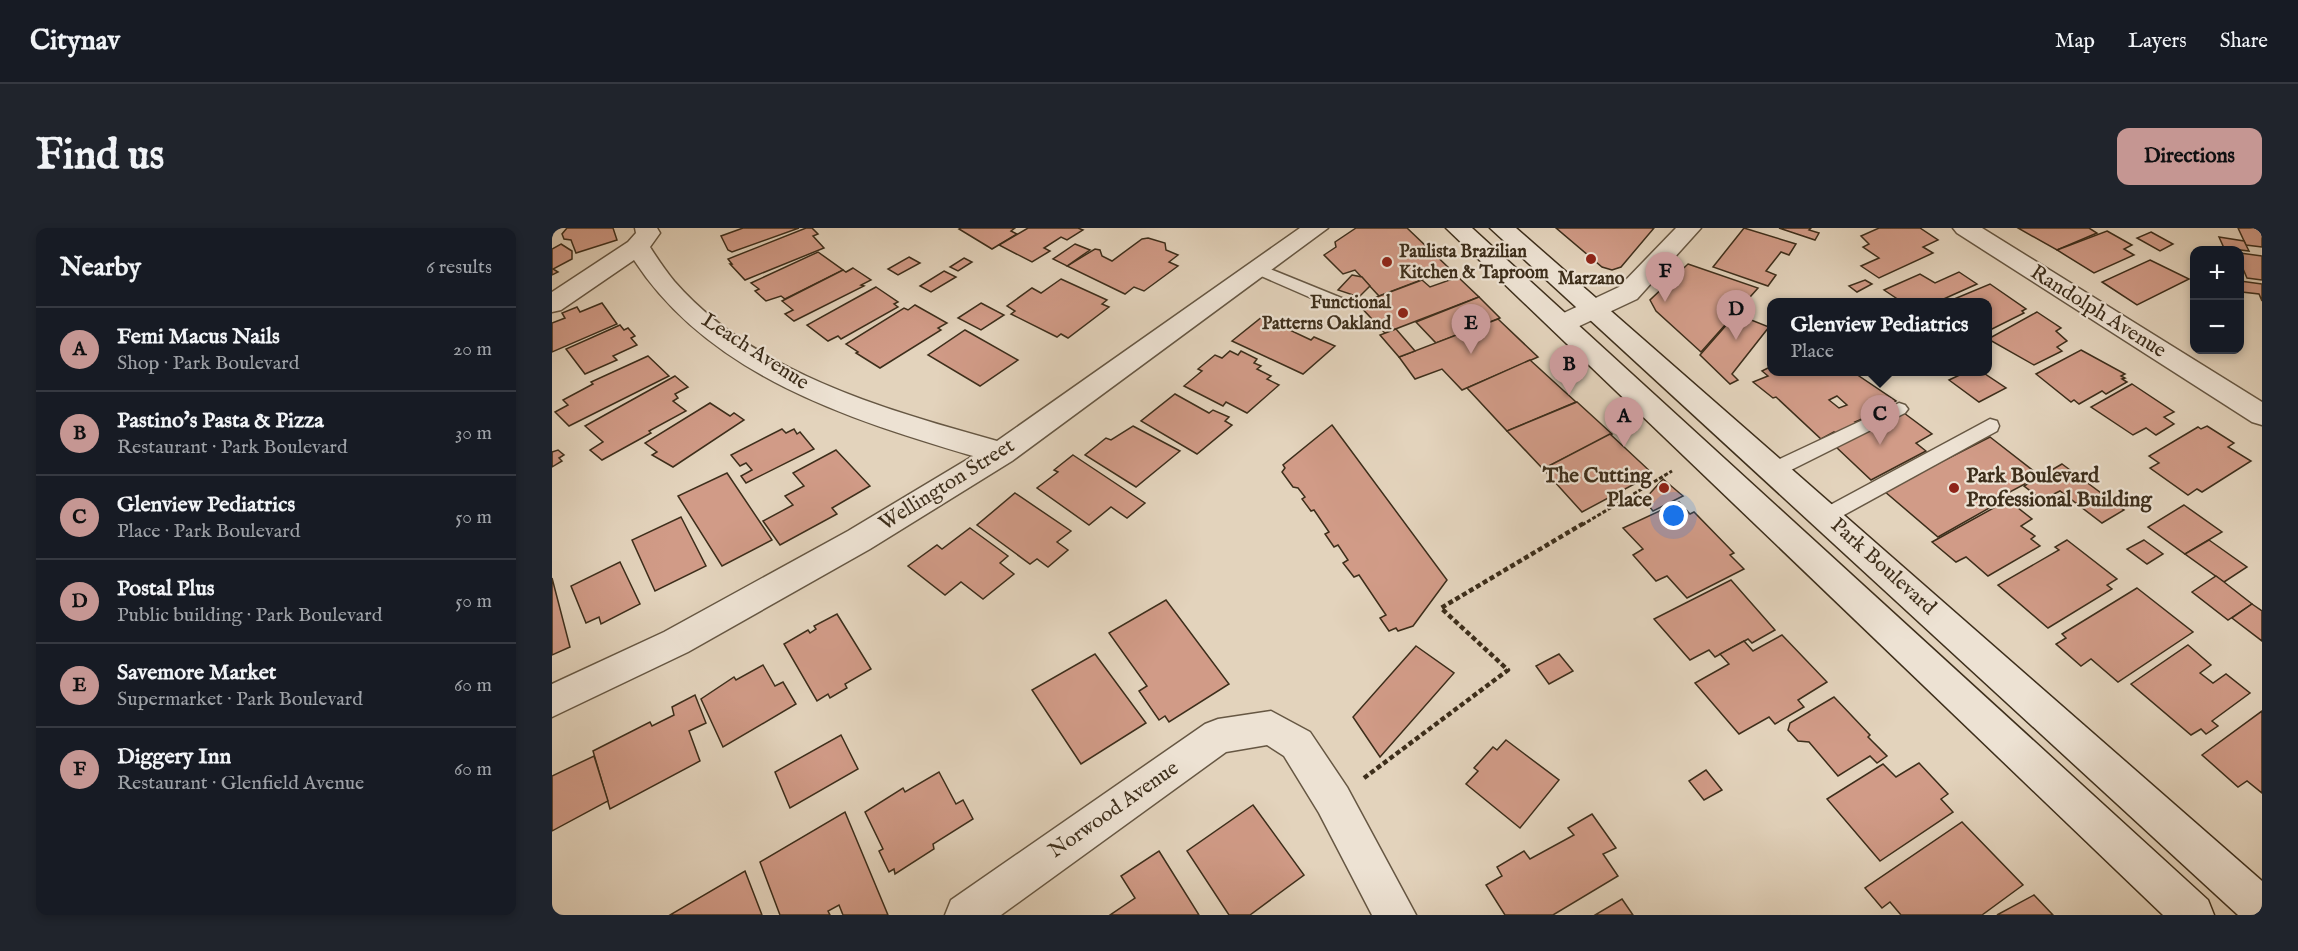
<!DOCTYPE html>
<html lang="en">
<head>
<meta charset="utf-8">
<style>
	:root { --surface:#171b24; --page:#20242c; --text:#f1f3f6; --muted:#9ea1a6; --line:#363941; --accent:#c59692 }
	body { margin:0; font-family:"IM FELL English",serif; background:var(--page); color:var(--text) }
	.controls { position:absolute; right:18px; top:18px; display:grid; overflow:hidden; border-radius:12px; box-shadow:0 3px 9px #0003 }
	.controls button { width:54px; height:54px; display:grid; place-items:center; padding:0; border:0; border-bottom:2px solid var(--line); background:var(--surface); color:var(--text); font:30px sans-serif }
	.you { position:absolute; left:1122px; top:288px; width:21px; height:21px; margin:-15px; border:4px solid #fff; border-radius:50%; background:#1a73e8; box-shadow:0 0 0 9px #1a73e833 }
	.badge { display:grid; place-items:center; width:39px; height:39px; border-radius:50%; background:var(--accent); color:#111; font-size:20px; font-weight:700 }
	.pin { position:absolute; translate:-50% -50px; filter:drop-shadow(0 2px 3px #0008) }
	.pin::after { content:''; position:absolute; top:32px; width:21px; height:18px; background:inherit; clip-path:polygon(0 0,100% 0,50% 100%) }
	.popup { position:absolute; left:1215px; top:70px; width:225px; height:78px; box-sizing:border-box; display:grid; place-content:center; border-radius:12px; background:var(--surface); filter:drop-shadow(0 2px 4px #0005); font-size:20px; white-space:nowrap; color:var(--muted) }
	.popup b { font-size:22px; color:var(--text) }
	.popup::after { content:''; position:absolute; left:50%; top:100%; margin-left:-12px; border:12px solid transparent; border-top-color:var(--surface) }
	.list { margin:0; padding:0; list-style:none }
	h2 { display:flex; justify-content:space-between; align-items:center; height:78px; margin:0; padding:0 24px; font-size:26px }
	h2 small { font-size:20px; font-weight:400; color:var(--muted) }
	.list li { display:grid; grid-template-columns:39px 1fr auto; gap:18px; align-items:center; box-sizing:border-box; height:84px; padding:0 24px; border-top:2px solid var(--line) }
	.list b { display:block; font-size:22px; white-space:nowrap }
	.list p { margin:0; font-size:20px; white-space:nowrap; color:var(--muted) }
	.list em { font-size:20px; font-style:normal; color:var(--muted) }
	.map { position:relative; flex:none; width:1710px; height:687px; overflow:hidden; border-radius:12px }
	header { display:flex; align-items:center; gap:36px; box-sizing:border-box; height:84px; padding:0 30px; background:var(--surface); border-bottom:2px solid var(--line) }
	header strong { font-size:28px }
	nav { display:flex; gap:33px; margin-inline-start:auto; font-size:21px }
	.intro { display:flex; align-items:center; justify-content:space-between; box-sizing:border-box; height:144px; padding:0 36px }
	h1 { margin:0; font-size:42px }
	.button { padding:15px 27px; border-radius:12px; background:var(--accent); color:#111; font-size:21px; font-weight:700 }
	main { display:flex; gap:36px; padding:0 36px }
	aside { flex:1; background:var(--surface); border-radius:12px; box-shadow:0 3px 9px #0003 }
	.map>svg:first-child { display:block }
</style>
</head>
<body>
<header>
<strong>Citynav</strong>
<nav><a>Map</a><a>Layers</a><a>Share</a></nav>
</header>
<div class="intro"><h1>Find us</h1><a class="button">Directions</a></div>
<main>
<aside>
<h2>Nearby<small>6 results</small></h2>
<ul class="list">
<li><span class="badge">A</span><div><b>Femi Macus Nails</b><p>Shop · Park Boulevard</p></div><em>20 m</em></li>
<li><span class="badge">B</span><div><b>Pastino's Pasta &amp; Pizza</b><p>Restaurant · Park Boulevard</p></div><em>30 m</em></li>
<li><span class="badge">C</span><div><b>Glenview Pediatrics</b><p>Place · Park Boulevard</p></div><em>50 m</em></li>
<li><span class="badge">D</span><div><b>Postal Plus</b><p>Public building · Park Boulevard</p></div><em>50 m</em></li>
<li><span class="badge">E</span><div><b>Savemore Market</b><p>Supermarket · Park Boulevard</p></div><em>60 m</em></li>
<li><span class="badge">F</span><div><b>Diggery Inn</b><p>Restaurant · Glenfield Avenue</p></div><em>60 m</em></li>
</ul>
</aside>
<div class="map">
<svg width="1710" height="687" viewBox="0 0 1710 687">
	<rect width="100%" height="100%" fill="#e3d3bc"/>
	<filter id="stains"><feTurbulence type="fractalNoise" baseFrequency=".00333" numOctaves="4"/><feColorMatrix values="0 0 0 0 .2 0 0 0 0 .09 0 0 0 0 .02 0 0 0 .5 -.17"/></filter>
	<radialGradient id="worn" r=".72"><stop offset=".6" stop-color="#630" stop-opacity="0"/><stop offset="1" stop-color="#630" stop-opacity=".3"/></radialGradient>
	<g fill="#d19b87" stroke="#3d2e1b" stroke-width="1.5" fill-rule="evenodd">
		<path d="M 15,0 L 61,0 L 65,12 L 24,25 L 19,12 L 12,11 L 10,6 Z"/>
		<path d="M 191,0 L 247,0 L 180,24 L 176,22 L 169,8 Z"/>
		<path d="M 254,0 L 260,0 L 266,6 L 261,8 L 272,20 L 193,52 L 178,36 L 180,36 L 176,31 Z"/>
		<path d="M 409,0 L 463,0 L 459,3 L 465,6 L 440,21 L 407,1 Z"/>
		<path d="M 476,0 L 526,0 L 531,2 L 515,12 L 509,9 L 492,20 L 498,23 L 480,34 L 447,17 Z"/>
		<path d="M 855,0 L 898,41 L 827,68 L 803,42 L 791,46 L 772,27 L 784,19 L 783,14 L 804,0 Z"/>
		<path d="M 1004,0 L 1102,0 L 1069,39 L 1060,42 L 1050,39 Z"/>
		<path d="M 1192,0 L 1244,16 L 1237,27 L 1229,24 L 1214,43 L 1224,47 L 1216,58 L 1161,39 Z"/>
		<path d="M 1227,0 L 1259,0 L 1257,2 L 1267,5 L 1263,12 Z"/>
		<path d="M 1327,0 L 1368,0 L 1386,12 L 1371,19 L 1381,25 L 1327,50 L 1309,38 L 1327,30 L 1311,19 L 1317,16 L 1309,8 Z"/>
		<path d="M 1466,0 L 1537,0 L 1545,5 L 1505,22 Z"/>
		<path d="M 1686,0 L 1710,0 L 1710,19 L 1694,17 Z"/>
		<path d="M 1555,3 L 1580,17 L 1572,21 L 1582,27 L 1542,45 L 1505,22 Z"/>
		<path d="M 1599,4 L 1621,16 L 1608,23 L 1585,10 Z"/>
		<path d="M 1667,9 L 1692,13 L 1697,23 L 1672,20 Z"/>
		<path d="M 596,10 L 613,15 L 614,22 L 626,27 L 617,34 L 626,38 L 592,63 L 582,59 L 573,66 L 515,38 L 543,21 L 548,22 L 550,28 L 560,33 L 590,11 Z"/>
		<path d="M 9,16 L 20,23 L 20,31 L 1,41 L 6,44 L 0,47 L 0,21 Z"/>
		<path d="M 523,16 L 538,22 L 515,38 L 501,31 Z"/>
		<path d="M 266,24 L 291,42 L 233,71 L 229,68 L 214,73 L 203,63 L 207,61 L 199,55 Z"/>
		<path d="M 1688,25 L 1710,28 L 1710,52 L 1695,50 L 1688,34 Z"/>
		<path d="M 357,29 L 368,35 L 346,47 L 336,41 Z"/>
		<path d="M 412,30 L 420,34 L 406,43 L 398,39 Z"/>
		<path d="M 1598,32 L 1637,51 L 1585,77 L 1550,54 Z"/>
		<path d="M 1136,36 L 1206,60 L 1149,124 L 1104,83 L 1098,72 Z"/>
		<path d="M 301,40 L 319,52 L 309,57 L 312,58 L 242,93 L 233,86 L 241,82 L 230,73 L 291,42 L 294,44 Z"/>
		<path d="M 392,43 L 404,49 L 379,64 L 368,58 Z"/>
		<path d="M 1407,44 L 1425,56 L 1385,74 L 1350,74 L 1332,62 L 1368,46 L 1383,55 Z"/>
		<path d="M 800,47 L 810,49 L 818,58 L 807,69 L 786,62 Z"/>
		<path d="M 906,49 L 927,69 L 833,105 L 806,76 L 870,52 L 878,59 Z"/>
		<path d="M 509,51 L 555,72 L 550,76 L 557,79 L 516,110 L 509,106 L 505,109 L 459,86 L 463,83 L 455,78 L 480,60 L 489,65 Z"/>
		<path d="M 1313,52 L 1320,56 L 1305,64 L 1297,58 Z"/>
		<path d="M 1688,53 L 1710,56 L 1710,73 L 1707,66 L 1690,64 Z"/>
		<path d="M 1438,56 L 1474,81 L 1470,83 L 1472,85 L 1436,103 L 1436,74 L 1395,74 Z"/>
		<path d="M 324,59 L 346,74 L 342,76 L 346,79 L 289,111 L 286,108 L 276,113 L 255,97 Z"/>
		<path d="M 927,69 L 948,90 L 884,115 L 864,94 Z"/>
		<path d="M 50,75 L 65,96 L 0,124 L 0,95 L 13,90 L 10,85 L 25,79 L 28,84 Z"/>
		<path d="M 429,75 L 452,87 L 429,102 L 406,90 Z"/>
		<path d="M 363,77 L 395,95 L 386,100 L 389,102 L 328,140 L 304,125 L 306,124 L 294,116 L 352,80 L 356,82 Z"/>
		<path d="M 1485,84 L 1509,100 L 1504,103 L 1515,113 L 1505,119 L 1510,123 L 1482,137 L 1436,111 Z"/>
		<path d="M 1184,86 L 1217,99 L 1180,146 L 1186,152 L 1178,156 L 1148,127 Z"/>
		<path d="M 710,89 L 759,112 L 762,109 L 783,118 L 751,146 L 680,113 Z"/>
		<path d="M 946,91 L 986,129 L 910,162 L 890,141 L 863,151 L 847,129 Z"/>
		<path d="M 68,97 L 72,102 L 76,100 L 83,108 L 79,110 L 85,117 L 61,128 L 65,132 L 33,146 L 14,121 Z"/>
		<path d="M 844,101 L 863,123 L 847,129 L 828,107 Z"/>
		<path d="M 413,102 L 466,132 L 428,158 L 376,127 Z"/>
		<path d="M 1529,122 L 1573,146 L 1569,148 L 1573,150 L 1570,151 L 1575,154 L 1554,166 L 1550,163 L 1527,176 L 1522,172 L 1519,174 L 1484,146 Z"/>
		<path d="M 678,123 L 686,127 L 689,123 L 705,131 L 702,135 L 709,138 L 705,141 L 719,148 L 715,151 L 727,157 L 695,185 L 674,174 L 671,178 L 632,158 L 650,143 L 646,141 L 663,127 L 670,130 Z"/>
		<path d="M 96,128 L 117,148 L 17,198 L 3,184 L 16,177 L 11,172 L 41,156 L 39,154 Z"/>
		<path d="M 978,132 L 1024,174 L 955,203 L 915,160 Z"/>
		<path d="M 1220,138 L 1220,144 L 1301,144 L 1344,173 L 1329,181 L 1333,184 L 1315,192 L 1312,190 L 1303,194 L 1307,197 L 1286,207 L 1282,204 L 1269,211 L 1224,169 L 1221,170 L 1201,154 L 1216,148 L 1210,143 ZM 1285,168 L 1295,177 L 1287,180 L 1277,172 Z"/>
		<path d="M 1414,144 L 1430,144 L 1454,160 L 1427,174 L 1397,152 Z"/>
		<path d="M 123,148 L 136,159 L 123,166 L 126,170 L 121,173 L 134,183 L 97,203 L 99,205 L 50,232 L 38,222 L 51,214 L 33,198 Z"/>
		<path d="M 1580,156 L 1622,184 L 1612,189 L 1622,196 L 1604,207 L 1594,200 L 1581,207 L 1539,179 Z"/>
		<path d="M 623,166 L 657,185 L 661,182 L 677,189 L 673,193 L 680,197 L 645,226 L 589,193 Z"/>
		<path d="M 1025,174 L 1060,206 L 991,241 L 955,203 Z"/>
		<path d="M 158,175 L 178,188 L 182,185 L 192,192 L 121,239 L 100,227 L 105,224 L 93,215 Z"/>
		<path d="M 1352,185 L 1380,206 L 1364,215 L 1374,223 L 1319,252 L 1284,219 Z"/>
		<path d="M 780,197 L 895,352 L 861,398 L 846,403 L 844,400 L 837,403 L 828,390 L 834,387 L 807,347 L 802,349 L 791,335 L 796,332 L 786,317 L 782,319 L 773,306 L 777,304 L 762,282 L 759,283 L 750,271 L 753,269 L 746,260 L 741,259 L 730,244 L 733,240 L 731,237 Z"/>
		<path d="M 581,198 L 628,223 L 584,259 L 533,227 L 554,210 L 559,212 Z"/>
		<path d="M 1655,198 L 1682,215 L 1676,219 L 1699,233 L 1650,264 L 1645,261 L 1636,267 L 1598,240 L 1607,235 L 1597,228 L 1646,199 L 1649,201 Z"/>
		<path d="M 230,201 L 234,205 L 242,201 L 245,206 L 248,204 L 262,221 L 194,255 L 189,248 L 200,242 L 194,235 L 188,238 L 179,227 Z"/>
		<path d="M 1058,206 L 1101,246 L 1030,284 L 991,241 Z"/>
		<path d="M 1438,209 L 1488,248 L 1435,276 L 1439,279 L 1386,309 L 1332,263 Z"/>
		<path d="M 6,222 L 12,227 L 7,230 L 10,233 L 0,239 L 0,224 Z"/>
		<path d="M 284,222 L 318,258 L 280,280 L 285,286 L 228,317 L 211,293 L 241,277 L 233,268 L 252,258 L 241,245 Z"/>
		<path d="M 521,227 L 593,275 L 575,290 L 559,279 L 537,297 L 485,260 L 506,244 L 502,242 Z"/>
		<path d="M 1510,236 L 1572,282 L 1550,295 L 1508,263 L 1490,272 L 1472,258 Z"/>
		<path d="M 175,245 L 220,312 L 170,338 L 126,268 Z"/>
		<path d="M 1111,251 L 1131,268 L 1101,283 L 1092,272 Z"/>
		<path d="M 463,265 L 519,303 L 505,314 L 516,322 L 496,339 L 485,331 L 478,336 L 425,297 Z"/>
		<path d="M 1456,272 L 1480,291 L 1469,298 L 1483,308 L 1479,311 L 1488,318 L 1436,348 L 1414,329 L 1404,334 L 1380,314 Z"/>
		<path d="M 1127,274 L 1138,286 L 1142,284 L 1182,325 L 1178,327 L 1192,341 L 1135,370 L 1115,348 L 1104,353 L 1081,327 L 1091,321 L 1071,300 Z"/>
		<path d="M 1632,277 L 1670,304 L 1633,326 L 1596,299 Z"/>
		<path d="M 129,289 L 154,338 L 103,363 L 80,312 Z"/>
		<path d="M 418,300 L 456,328 L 448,335 L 462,346 L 431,371 L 409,354 L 393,367 L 356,338 L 385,317 L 390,321 Z"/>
		<path d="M 1515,312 L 1565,351 L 1555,357 L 1560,361 L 1496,400 L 1446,357 L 1507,322 L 1503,319 Z"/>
		<path d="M 1592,312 L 1611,326 L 1595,336 L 1575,321 Z"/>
		<path d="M 1657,312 L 1695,339 L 1672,354 L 1633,326 Z"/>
		<path d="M 68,334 L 88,376 L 49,396 L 47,389 L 34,395 L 19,358 Z"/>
		<path d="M 1664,348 L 1672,354 L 1700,376 L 1676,392 L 1640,364 Z"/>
		<path d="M 0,350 L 18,419 L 0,427 Z"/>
		<path d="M 1179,352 L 1223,402 L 1200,415 L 1196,411 L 1163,429 L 1157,422 L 1138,432 L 1102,391 Z"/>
		<path d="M 1585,360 L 1641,404 L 1566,454 L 1539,431 L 1529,438 L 1504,416 L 1514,410 L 1510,406 Z"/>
		<path d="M 614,372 L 677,456 L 617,494 L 613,488 L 607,492 L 587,463 L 595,458 L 557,405 Z"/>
		<path d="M 1700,376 L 1710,383 L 1710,413 L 1680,390 Z"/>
		<path d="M 285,386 L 319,441 L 293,456 L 295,460 L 278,470 L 276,466 L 265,473 L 232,416 L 256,402 L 258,405 L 264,401 L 262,398 Z"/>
		<path d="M 1230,407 L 1275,454 L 1246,472 L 1252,479 L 1223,496 L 1217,489 L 1187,506 L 1143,455 L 1177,436 L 1168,426 L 1192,413 L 1201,423 Z"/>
		<path d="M 1636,417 L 1659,437 L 1648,445 L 1661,455 L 1674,446 L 1698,465 L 1660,493 L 1666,498 L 1654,506 L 1649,501 L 1639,507 L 1579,456 Z"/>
		<path d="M 864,418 L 902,445 L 828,529 L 801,489 Z"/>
		<path d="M 543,426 L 594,495 L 529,536 L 480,462 Z"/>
		<path d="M 1007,426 L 1021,443 L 997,456 L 984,438 Z"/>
		<path d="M 211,437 L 223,458 L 231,454 L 244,476 L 171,519 L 149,471 L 182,449 L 184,452 Z"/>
		<path d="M 143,467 L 154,495 L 137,503 L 148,533 L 58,581 L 41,523 L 98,494 L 100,498 L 122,487 L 120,479 Z"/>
		<path d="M 1282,469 L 1318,507 L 1316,509 L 1335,528 L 1325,535 L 1318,528 L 1286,548 L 1257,514 L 1246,513 L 1236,502 L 1238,495 Z"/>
		<path d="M 1710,483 L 1710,565 L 1695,553 L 1686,559 L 1650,527 Z"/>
		<path d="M 289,507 L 306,541 L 238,580 L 223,544 Z"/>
		<path d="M 954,512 L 1007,552 L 968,600 L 914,556 L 926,543 L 922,540 L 941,519 L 945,522 Z"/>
		<path d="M 42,528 L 56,573 L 0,603 L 0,548 Z"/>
		<path d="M 1367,535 L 1396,566 L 1389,571 L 1401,584 L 1328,633 L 1275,571 L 1331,536 L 1344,549 Z"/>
		<path d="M 1154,542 L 1170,562 L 1152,572 L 1137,553 Z"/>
		<path d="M 387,544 L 404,576 L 411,572 L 421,591 L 381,616 L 382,621 L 343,646 L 342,641 L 337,644 L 327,623 L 331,621 L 313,584 L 351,560 L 353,564 Z"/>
		<path d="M 701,577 L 752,647 L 698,687 L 677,687 L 635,623 Z"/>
		<path d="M 293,584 L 336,687 L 291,687 L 287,677 L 276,683 L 278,687 L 228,687 L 208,634 Z"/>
		<path d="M 1040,586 L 1064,620 L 1051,626 L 1066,648 L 1001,687 L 953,687 L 934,657 L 950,648 L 945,639 L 972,623 L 978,631 L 1022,607 L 1016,600 Z"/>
		<path d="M 1410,594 L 1471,657 L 1430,687 L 1349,687 L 1338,674 L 1330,680 L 1313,660 Z"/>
		<path d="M 607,623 L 647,687 L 558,687 L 583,670 L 569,648 Z"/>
		<path d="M 193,643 L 210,687 L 118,687 Z"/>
		<path d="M 1482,667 L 1501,687 L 1445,687 Z"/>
		<path d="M 1070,671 L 1081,687 L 1043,687 Z"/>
	</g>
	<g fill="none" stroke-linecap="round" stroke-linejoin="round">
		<defs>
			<g id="service">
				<path d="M 706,36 L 792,71 L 794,75 L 792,79 L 780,79 L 700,44 L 698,41 L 700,38 Z"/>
				<path d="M 1347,175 L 1353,177 L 1356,181 L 1353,185 L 1229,247 L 1215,247 L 1212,242 L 1215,237 Z"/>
				<path d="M 1438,191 L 1445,193 L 1447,198 L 1445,203 L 1281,293 L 1274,296 L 1267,293 L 1264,288 L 1267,283 Z"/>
			</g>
			<g id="minor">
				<path d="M 83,0 L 105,0 L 108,5 L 98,19 C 105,30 113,42 122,53 C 202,145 331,181 445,213 L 748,0 L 776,0 L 460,233 L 318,321 L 136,424 L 0,489 L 0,456 L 112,404 L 296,303 L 421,228 C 296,191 157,147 82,32 L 9,82 L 0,84 L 0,64 L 76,14 L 84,5 Z"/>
				<path d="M 1124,0 L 1149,0 L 1085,71 L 1019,102 L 1010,105 L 1001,102 L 997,96 L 1001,90 L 1067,59 Z"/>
				<path d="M 1401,0 L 1430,0 L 1710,174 L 1710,197 L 1700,194 L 1405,5 Z"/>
				<path d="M 719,483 L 758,504 L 795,559 L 864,687 L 820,687 L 767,585 L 732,528 L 715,517 L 674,524 L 449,687 L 393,687 L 399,672 L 653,496 L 666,491 Z"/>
			</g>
			<g id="secondary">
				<path d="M 894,0 L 920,0 L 1656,672 L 1662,687 L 1611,687 Z"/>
				<path d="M 938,0 L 964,0 L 1710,653 L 1710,687 L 1686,687 Z"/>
			</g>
		</defs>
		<use href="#service" stroke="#665743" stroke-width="3"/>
		<use href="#minor" stroke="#665743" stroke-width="3"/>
		<use href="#secondary" stroke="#3d2e1b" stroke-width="3"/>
		<path stroke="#3d2e1b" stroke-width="3" stroke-dasharray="4 2" stroke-linecap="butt" d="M 1030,297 L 1120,243"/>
		<path stroke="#3d2e1b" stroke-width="4.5" stroke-dasharray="5 3" stroke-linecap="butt" d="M 812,550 L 956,442 L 889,380 L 1032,295"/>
		<use href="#service" fill="#ede2d3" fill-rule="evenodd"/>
		<use href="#minor" fill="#ede2d3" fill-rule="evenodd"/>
		<use href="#secondary" fill="#ede2d3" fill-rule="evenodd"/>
	</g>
	<g fill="#8f2418" stroke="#ede2d3" stroke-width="2">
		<circle cx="1039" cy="31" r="6"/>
		<circle cx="835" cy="34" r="6"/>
		<circle cx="851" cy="85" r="6"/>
		<circle cx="1112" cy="260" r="6"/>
		<circle cx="1402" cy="260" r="6"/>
	</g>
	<g text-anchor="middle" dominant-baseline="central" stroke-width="4.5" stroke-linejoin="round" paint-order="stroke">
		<g font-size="18" font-weight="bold" fill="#3d2e1b" stroke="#ede2d3" text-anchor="start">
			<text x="847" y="24">Paulista Brazilian<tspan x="847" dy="21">Kitchen &amp; Taproom</tspan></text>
			<text x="1039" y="51" text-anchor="middle">Marzano</text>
			<text x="839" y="75" text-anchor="end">Functional<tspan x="839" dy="21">Patterns Oakland</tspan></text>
		</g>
		<g font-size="21" fill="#3d2e1b" stroke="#ede2d3">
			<text transform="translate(1546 84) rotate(32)">Randolph Avenue</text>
			<text transform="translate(203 124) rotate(33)">Leach Avenue</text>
			<text transform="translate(395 257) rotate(-32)">Wellington Street</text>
			<text transform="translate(1331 339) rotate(42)">Park Boulevard</text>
			<text transform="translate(562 582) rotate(-35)">Norwood Avenue</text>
		</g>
		<g font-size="21" font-weight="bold" fill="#3d2e1b" stroke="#ede2d3" text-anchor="end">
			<text x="1100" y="248">The Cutting<tspan x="1100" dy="24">Place</tspan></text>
			<text x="1414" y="248" text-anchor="start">Park Boulevard<tspan x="1414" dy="24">Professional Building</tspan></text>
		</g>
	</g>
	<rect width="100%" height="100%" filter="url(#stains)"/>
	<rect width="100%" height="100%" fill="url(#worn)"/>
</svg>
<div class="controls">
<button>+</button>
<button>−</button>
</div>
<div class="you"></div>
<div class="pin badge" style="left:1072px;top:219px">A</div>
<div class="pin badge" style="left:1017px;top:167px">B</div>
<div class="pin badge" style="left:1328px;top:217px">C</div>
<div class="popup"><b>Glenview Pediatrics</b>Place</div>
<div class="pin badge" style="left:1184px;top:112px">D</div>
<div class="pin badge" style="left:919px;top:126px">E</div>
<div class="pin badge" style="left:1113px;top:74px">F</div>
</div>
</main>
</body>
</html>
